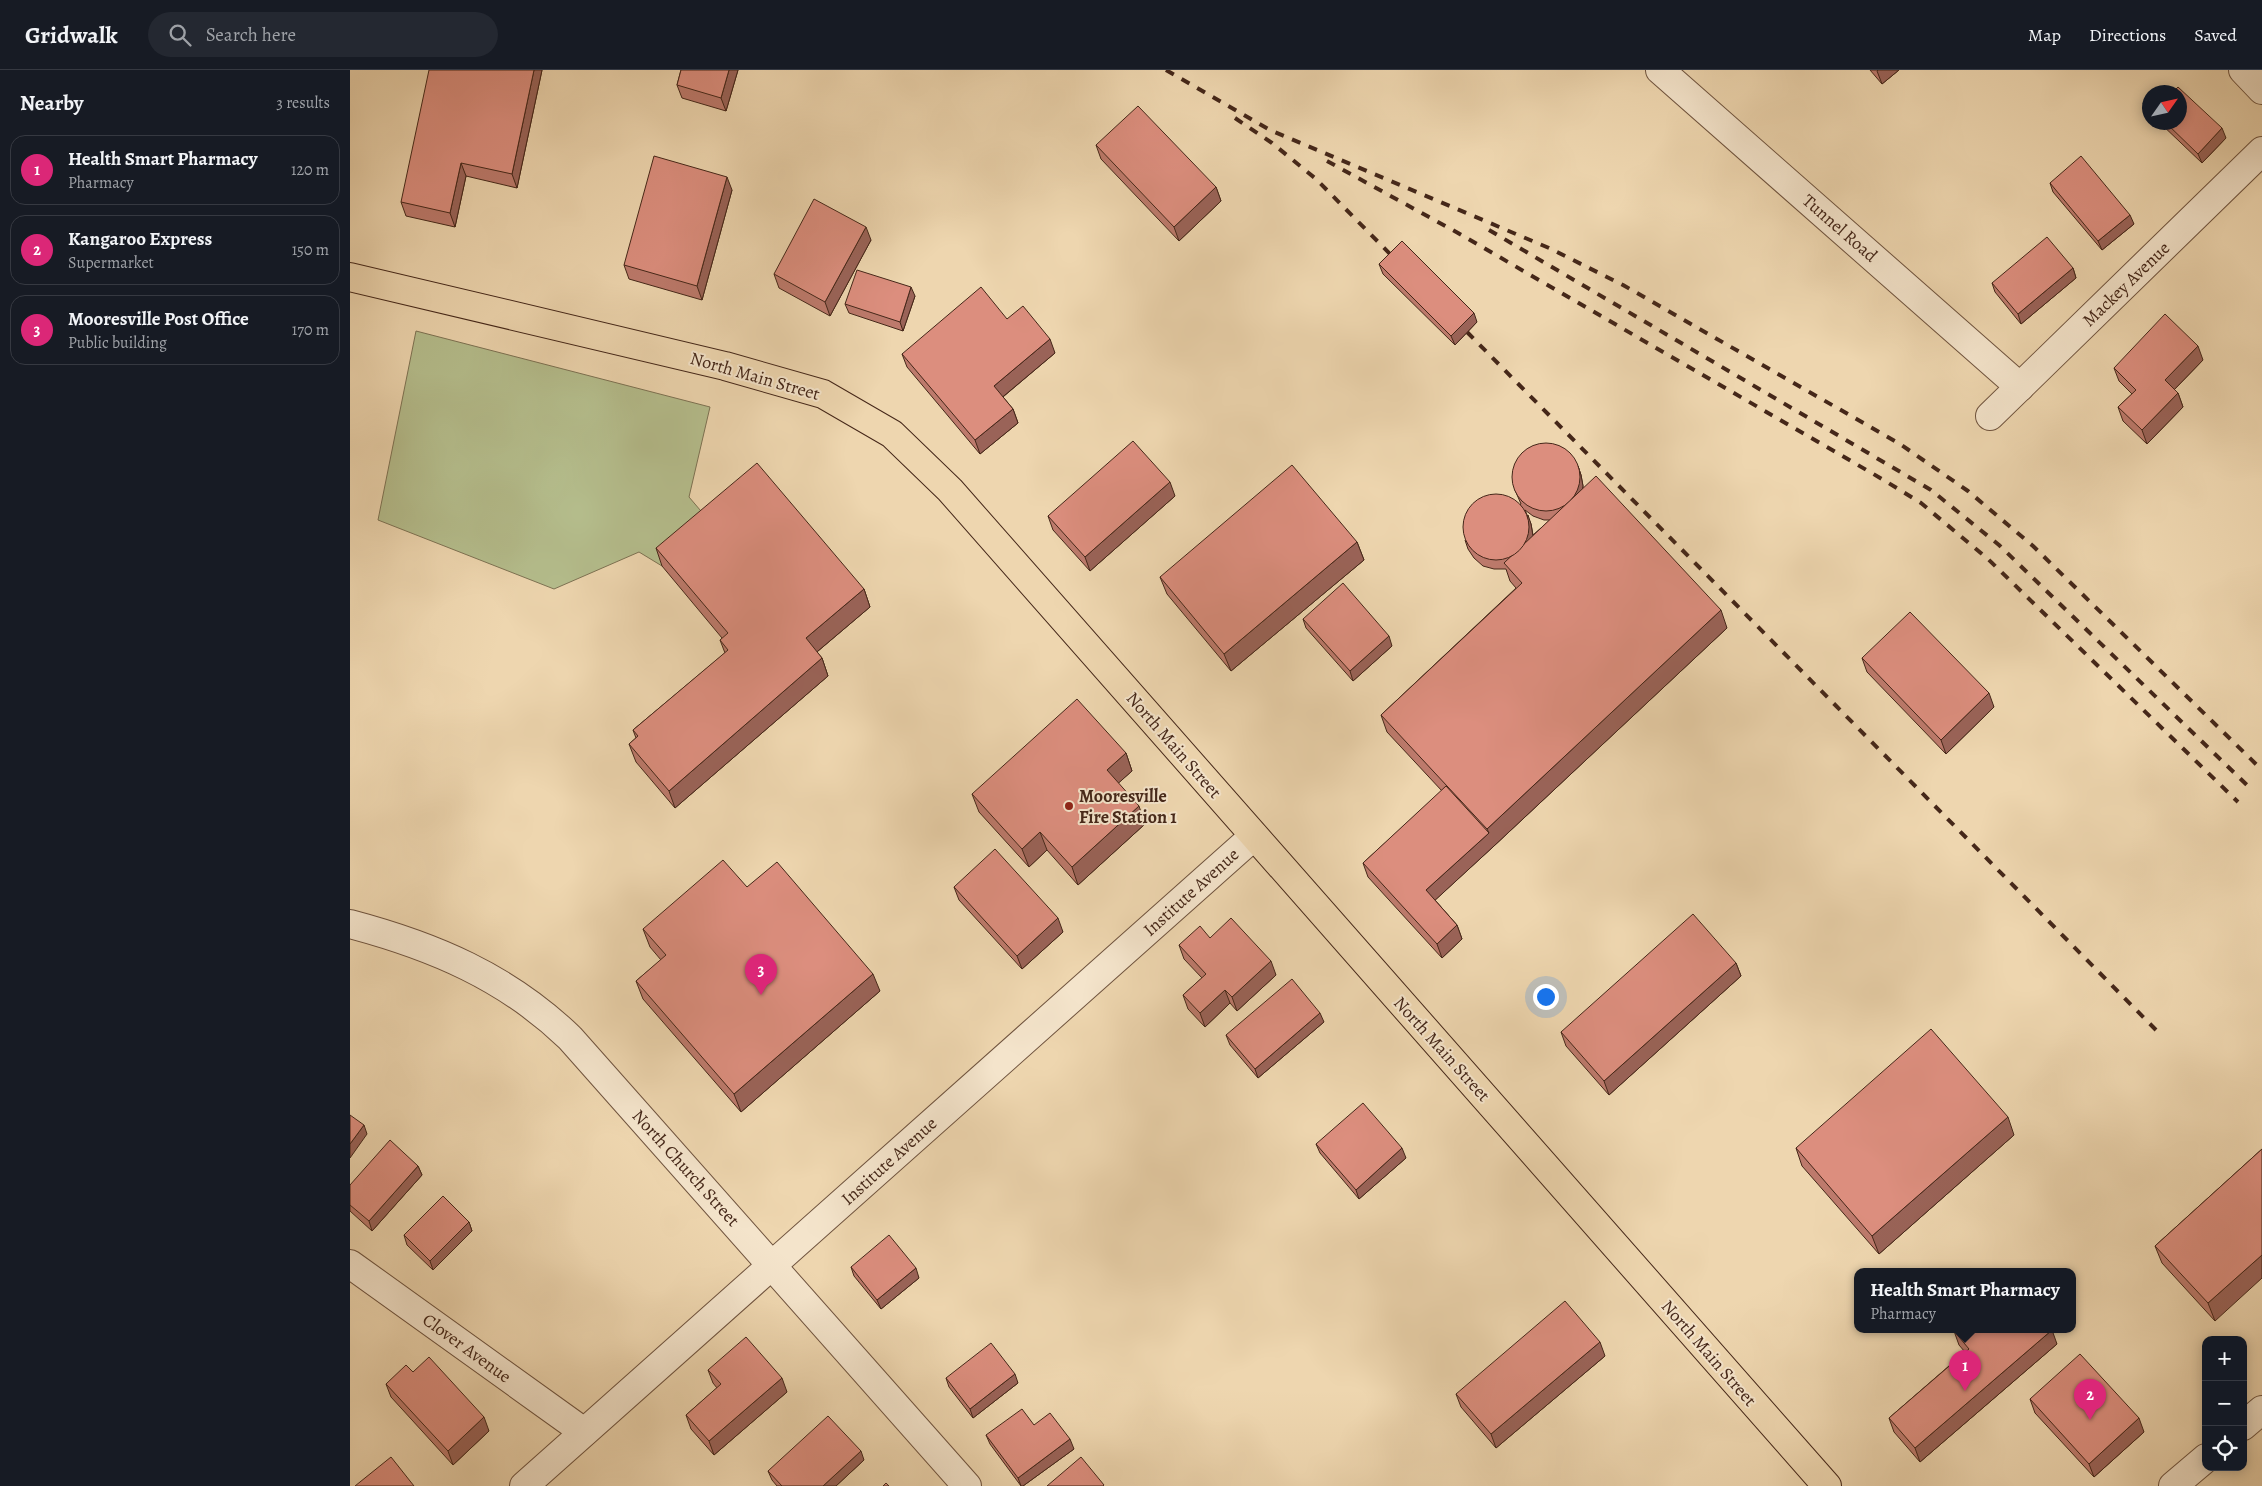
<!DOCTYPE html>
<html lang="en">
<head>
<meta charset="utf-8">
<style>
	:root { --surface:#171b24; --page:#242831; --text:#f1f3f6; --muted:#9ea1a6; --line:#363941; --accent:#db2777 }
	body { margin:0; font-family:Alegreya,serif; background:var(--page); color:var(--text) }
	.controls { position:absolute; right:15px; bottom:15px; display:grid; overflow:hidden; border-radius:10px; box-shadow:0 2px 12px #0003 }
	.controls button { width:45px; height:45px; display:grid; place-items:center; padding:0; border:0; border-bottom:1px solid var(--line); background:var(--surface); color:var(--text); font:25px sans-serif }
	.compass { position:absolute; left:1792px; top:15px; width:45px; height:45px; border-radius:50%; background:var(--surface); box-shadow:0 2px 12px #0003; rotate:56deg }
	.you { position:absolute; left:1195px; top:926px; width:18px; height:18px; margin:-12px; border:4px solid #fff; border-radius:50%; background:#1a73e8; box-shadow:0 0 0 8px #1a73e833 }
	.badge { display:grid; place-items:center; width:32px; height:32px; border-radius:50%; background:var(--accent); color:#fff; font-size:16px; font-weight:700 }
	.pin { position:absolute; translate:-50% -41px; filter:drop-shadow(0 1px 2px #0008) }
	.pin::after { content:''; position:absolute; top:26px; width:18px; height:15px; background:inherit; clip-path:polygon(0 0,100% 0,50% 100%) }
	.popup { position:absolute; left:1504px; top:1198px; width:222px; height:65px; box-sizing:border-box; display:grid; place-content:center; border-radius:10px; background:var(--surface); filter:drop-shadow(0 1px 4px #0005); font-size:16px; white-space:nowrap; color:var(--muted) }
	.popup b { font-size:19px; color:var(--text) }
	.popup::after { content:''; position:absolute; left:50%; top:100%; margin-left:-10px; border:10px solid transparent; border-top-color:var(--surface) }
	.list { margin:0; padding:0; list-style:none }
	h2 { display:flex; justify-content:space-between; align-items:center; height:65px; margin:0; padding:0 20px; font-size:21px }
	h2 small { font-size:16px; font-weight:400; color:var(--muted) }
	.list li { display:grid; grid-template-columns:32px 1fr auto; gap:15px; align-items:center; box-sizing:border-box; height:70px; margin:0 10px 10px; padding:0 10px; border:1px solid var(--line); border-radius:15px }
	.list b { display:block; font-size:19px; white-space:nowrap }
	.list p { margin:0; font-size:16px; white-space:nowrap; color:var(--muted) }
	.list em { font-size:16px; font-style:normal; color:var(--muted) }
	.icon { flex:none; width:28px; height:28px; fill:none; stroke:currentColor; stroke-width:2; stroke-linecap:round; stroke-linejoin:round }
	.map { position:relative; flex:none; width:1912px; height:1416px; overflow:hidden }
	header { display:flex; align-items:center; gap:30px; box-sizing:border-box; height:70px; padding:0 25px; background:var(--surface); border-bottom:1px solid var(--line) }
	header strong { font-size:24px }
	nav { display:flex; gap:28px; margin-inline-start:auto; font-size:18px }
	.search { width:350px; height:45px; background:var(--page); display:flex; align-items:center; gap:12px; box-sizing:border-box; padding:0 18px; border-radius:28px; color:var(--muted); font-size:19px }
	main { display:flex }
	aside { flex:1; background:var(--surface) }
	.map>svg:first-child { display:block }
</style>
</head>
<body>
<header>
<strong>Gridwalk</strong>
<div class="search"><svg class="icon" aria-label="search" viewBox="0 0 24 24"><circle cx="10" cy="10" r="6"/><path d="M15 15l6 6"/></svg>Search here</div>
<nav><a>Map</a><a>Directions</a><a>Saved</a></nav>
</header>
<main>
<aside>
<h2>Nearby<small>3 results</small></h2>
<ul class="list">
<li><span class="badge">1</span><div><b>Health Smart Pharmacy</b><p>Pharmacy</p></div><em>120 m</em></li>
<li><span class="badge">2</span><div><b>Kangaroo Express</b><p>Supermarket</p></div><em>150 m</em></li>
<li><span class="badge">3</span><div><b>Mooresville Post Office</b><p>Public building</p></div><em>170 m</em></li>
</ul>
</aside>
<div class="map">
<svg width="1912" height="1416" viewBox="0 0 1912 1416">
	<rect width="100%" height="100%" fill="#eed6af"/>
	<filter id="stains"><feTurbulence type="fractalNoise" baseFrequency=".004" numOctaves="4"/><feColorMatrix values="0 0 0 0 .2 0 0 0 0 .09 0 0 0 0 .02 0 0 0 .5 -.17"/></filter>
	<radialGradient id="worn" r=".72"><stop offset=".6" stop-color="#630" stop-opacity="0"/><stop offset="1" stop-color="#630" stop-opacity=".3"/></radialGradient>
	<path fill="#b5be8d" stroke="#7d7253" d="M 66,261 L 360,337 L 339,427 L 362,454 L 312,496 L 289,482 L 204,519 L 28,450 Z"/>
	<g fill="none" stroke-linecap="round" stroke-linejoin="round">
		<defs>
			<g id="minor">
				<path d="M 1310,0 L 1670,317"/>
				<path d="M 1893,0 L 1912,20"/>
				<path d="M 1640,346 L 1912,81"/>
				<path d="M 0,854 C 83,876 157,907 220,968 L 617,1416"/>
				<path d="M 0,1194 L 234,1362"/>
				<path d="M 1893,1356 L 1912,1340"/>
				<path d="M 174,1416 L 904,766"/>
				<path d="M 1823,1416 L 1856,1388"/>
			</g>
			<path id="major" d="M 0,207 L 375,296 L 473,324 L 542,364 L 600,420 L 1477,1416"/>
		</defs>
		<use href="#minor" stroke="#6f533e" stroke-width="30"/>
		<use href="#major" stroke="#452719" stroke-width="30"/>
		<use href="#minor" stroke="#f4e4cb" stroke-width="28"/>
		<use href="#major" stroke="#eed6af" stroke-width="28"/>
		<g stroke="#452719" stroke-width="4" stroke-dasharray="9 9" stroke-linecap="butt">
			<path d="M 816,0 L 920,60 L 1199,178 L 1273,215 L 1550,374 L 1618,421 L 1683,476 L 1912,700"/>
			<path d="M 885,48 L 922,73 L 966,109 L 1046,190"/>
			<path d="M 977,91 L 1108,163 L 1532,409 L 1571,433 L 1638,489 L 1888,732"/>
			<path d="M 1139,160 L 1581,420 L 1649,475 L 1901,719"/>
			<path d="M 1117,262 L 1806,960"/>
		</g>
	</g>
	<g fill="#bd7a6c" stroke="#452719" fill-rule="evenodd">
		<path d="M 192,0 L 167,118 L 116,106 L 105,157 L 56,146 L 51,132 Z"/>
		<path d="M 331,0 L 388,0 L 376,41 L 332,28 L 327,15 Z"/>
		<path d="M 1520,0 L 1549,0 L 1532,14 Z"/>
		<path d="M 1809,52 L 1830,52 L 1876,68 L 1852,93 Z"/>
		<path d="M 746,75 L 866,117 L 871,131 L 829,171 L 751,89 Z"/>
		<path d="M 1700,113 L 1784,154 L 1752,180 L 1703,122 Z"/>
		<path d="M 382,120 L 352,230 L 279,209 L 274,195 Z"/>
		<path d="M 521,170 L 480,246 L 429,218 L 424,204 Z"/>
		<path d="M 1029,194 L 1127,252 L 1105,275 L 1033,204 Z"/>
		<path d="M 1723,198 L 1726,208 L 1671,254 L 1645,222 L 1642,213 Z"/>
		<path d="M 565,226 L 553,261 L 499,243 L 495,234 Z"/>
		<path d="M 657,249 L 705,283 L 653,327 L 663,339 L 668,353 L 630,384 L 557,297 L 552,284 Z"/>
		<path d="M 1853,290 L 1824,320 L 1828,323 L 1833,337 L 1797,374 L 1773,351 L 1768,337 L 1782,324 L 1769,311 L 1764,298 Z"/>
		<path d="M 1228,396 L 1231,405 L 1233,416 L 1233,419 L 1377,558 L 1144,776 L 1085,830 L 1107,855 L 1112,869 L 1092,888 L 1018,807 L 1013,793 L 1092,721 L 1037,662 L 1031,645 L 1166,518 L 1160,511 L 1156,499 L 1144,499 L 1133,496 L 1124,488 L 1118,479 L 1115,470 L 1171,434 L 1165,420 ZM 1175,440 L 1183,446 L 1194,450 L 1200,450 L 1183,465 L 1181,454 Z"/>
		<path d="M 825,426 L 740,501 L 703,460 L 698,446 Z"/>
		<path d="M 1007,472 L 1014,490 L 881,601 L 817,524 L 810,507 Z"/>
		<path d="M 306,478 L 514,519 L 520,537 L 467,582 L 472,588 L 478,606 L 325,738 L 286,692 L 279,674 L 286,668 L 283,660 L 375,583 L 370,570 L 372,568 L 312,496 Z"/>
		<path d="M 953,549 L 1042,576 L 1003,611 L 956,558 Z"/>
		<path d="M 1512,588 L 1644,637 L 1596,684 L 1517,602 Z"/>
		<path d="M 776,683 L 782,701 L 768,713 L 795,754 L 728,815 L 697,780 L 679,797 L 629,742 L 622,724 Z"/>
		<path d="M 397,817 L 530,921 L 391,1042 L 293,929 L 286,911 L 311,890 L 300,877 L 293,859 Z"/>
		<path d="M 604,817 L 713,862 L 672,899 L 609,830 Z"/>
		<path d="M 860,868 L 926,905 L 887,941 L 880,933 L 855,957 L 838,939 L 833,925 L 852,908 L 834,889 L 829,875 Z"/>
		<path d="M 1386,893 L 1391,906 L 1259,1025 L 1216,976 L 1211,962 Z"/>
		<path d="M 974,952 L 908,1008 L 880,975 L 876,965 Z"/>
		<path d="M 1664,1065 L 1529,1184 L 1452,1096 L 1446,1078 Z"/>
		<path d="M 966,1074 L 1056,1088 L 1009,1129 L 970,1083 Z"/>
		<path d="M 1912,1079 L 1865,1251 L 1812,1193 L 1805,1176 Z"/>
		<path d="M 68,1096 L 72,1105 L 22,1161 L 0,1141 L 0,1115 Z"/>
		<path d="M 119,1152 L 122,1161 L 83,1200 L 57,1175 L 54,1165 Z"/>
		<path d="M 501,1197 L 569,1208 L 531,1239 L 504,1206 Z"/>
		<path d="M 1604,1261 L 1707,1274 L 1570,1392 L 1544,1362 L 1539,1348 L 1615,1282 L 1609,1275 Z"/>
		<path d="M 1255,1286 L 1146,1378 L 1111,1337 L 1106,1324 Z"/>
		<path d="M 358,1300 L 437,1322 L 364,1385 L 341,1359 L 336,1345 L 367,1318 L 363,1313 Z"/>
		<path d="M 63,1302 L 139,1361 L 103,1395 L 41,1327 L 36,1314 Z"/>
		<path d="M 596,1308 L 668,1313 L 623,1348 L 599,1317 Z"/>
		<path d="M 1680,1329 L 1794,1362 L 1744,1407 L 1685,1343 Z"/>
		<path d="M 636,1365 L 724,1379 L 673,1416 L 671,1416 L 640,1374 Z"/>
		<path d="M 514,1390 L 486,1416 L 427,1416 L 422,1410 L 418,1401 Z"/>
	</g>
	<g fill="#9a6358" stroke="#452719">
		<path d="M 184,0 L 192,0 L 167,118 L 162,104 Z"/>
		<path d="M 379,0 L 388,0 L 376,41 L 371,28 Z"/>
		<path d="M 1528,0 L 1549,0 L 1532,14 L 1527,1 Z"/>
		<path d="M 1872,58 L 1876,68 L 1852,93 L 1848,84 Z"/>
		<path d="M 111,93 L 116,106 L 105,157 L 100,143 Z"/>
		<path d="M 377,107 L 382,120 L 352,230 L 347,216 Z"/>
		<path d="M 866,117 L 871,131 L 829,171 L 824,157 Z"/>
		<path d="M 1780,145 L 1784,154 L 1752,180 L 1748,171 Z"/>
		<path d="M 516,157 L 521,170 L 480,246 L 475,232 Z"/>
		<path d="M 1723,198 L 1726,208 L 1671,254 L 1668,244 Z"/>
		<path d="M 561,217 L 565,226 L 553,261 L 550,252 Z"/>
		<path d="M 1124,243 L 1127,252 L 1105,275 L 1101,266 Z"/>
		<path d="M 700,269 L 705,283 L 649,330 L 644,316 Z"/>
		<path d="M 1848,276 L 1853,290 L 1820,324 L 1815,310 Z"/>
		<path d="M 1828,323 L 1833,337 L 1797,374 L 1792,360 Z"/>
		<path d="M 663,339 L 668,353 L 630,384 L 625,370 Z"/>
		<path d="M 1228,396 L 1231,405 L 1233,416 L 1231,428 L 1222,429 Z"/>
		<path d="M 820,412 L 825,426 L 740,501 L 735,487 Z"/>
		<path d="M 1178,445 L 1181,454 L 1183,466 L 1172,478 Z"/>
		<path d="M 1007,472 L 1014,490 L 881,601 L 874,584 Z"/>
		<path d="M 514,519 L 520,537 L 462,586 L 456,568 Z"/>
		<path d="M 1371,540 L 1377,558 L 1144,776 L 1081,834 L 1076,820 L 1139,763 L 1137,759 Z"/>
		<path d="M 1039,566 L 1042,576 L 1003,611 L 1000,601 Z"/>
		<path d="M 472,588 L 478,606 L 325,738 L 319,721 Z"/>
		<path d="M 1639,623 L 1644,637 L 1596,684 L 1591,670 Z"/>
		<path d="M 776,683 L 782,701 L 763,718 L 757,700 Z"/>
		<path d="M 789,736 L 795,754 L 728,815 L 722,797 Z"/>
		<path d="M 690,762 L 697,780 L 679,797 L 672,779 Z"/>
		<path d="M 708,848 L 713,862 L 672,899 L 667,886 Z"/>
		<path d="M 1107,855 L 1112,869 L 1092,888 L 1087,874 Z"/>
		<path d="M 921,891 L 926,905 L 887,941 L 882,927 Z"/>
		<path d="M 1386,893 L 1391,906 L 1259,1025 L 1254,1011 Z"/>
		<path d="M 523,904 L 530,921 L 391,1042 L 384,1024 Z"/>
		<path d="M 875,920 L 880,933 L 855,957 L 850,943 Z"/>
		<path d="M 970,943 L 974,952 L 908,1008 L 905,999 Z"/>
		<path d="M 1658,1047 L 1664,1065 L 1529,1184 L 1522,1166 Z"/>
		<path d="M 14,1055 L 17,1064 L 0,1088 L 0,1074 Z"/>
		<path d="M 1052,1078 L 1056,1088 L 1009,1129 L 1006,1120 Z"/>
		<path d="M 68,1096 L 72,1105 L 22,1161 L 19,1151 Z"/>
		<path d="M 119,1152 L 122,1161 L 83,1200 L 80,1191 Z"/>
		<path d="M 1912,1185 L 1912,1208 L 1865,1251 L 1858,1233 Z"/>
		<path d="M 566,1198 L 569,1208 L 531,1239 L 527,1230 Z"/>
		<path d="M 1702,1260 L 1707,1274 L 1570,1392 L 1565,1378 Z"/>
		<path d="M 1250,1272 L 1255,1286 L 1146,1378 L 1141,1364 Z"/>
		<path d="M 665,1304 L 668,1313 L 623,1348 L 620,1339 Z"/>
		<path d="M 432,1308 L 437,1322 L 364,1385 L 359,1371 Z"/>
		<path d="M 134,1347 L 139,1361 L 103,1395 L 98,1381 Z"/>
		<path d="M 1789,1348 L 1794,1362 L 1744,1407 L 1739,1394 Z"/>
		<path d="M 720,1369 L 724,1379 L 673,1416 L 671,1416 L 668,1408 Z"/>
		<path d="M 511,1381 L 514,1390 L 486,1416 L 473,1416 Z"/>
	</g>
	<g fill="#dc8e7e" stroke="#452719">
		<path d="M 79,0 L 184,0 L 162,104 L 111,93 L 100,143 L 51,132 Z"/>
		<path d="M 331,0 L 379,0 L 371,28 L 327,15 Z"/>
		<path d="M 1828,17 L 1872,58 L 1848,84 L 1815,52 L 1830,52 L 1830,22 L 1823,22 Z"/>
		<path d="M 788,36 L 866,117 L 824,157 L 746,75 Z"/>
		<path d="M 304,86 L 377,107 L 347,216 L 274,195 Z"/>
		<path d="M 1731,86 L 1780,145 L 1748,171 L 1700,113 Z"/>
		<path d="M 464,129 L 516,157 L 475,232 L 424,204 Z"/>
		<path d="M 1697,167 L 1723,198 L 1668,244 L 1642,213 Z"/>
		<path d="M 1052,171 L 1124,243 L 1101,266 L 1029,194 Z"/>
		<path d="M 507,200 L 561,217 L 550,252 L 495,234 Z"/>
		<path d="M 631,217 L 657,249 L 673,236 L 700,269 L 644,316 L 663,339 L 625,370 L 552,284 Z"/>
		<path d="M 1815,244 L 1848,276 L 1815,310 L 1828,323 L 1792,360 L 1768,337 L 1786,320 L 1764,298 Z"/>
		<path d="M 783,371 L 820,412 L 735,487 L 698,446 Z"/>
		<circle cx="1196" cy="407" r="34"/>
		<path d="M 407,393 L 514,519 L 456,568 L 472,588 L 319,721 L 279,674 L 288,666 L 283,660 L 378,580 L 370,570 L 378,563 L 306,478 Z"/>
		<path d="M 942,395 L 1007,472 L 874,584 L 810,507 Z"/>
		<path d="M 1246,406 L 1371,540 L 1137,759 L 1031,645 L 1172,513 L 1154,493 Z"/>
		<circle cx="1146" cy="457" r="33"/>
		<path d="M 993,513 L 1039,566 L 1000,601 L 953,549 Z"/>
		<path d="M 1560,542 L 1639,623 L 1591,670 L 1512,588 Z"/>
		<path d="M 727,629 L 776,683 L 757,700 L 789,736 L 722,797 L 690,762 L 672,779 L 622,724 Z"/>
		<path d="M 1096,716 L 1139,763 L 1076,820 L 1107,855 L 1087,874 L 1013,793 Z"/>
		<path d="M 645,779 L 708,848 L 667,886 L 604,817 Z"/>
		<path d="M 373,790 L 397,817 L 427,792 L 523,904 L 384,1024 L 286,911 L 316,885 L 293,859 Z"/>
		<path d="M 1343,844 L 1386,893 L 1254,1011 L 1211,962 Z"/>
		<path d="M 881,848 L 921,891 L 882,927 L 875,920 L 850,943 L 833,925 L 856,904 L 829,875 L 850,856 L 860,868 Z"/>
		<path d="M 942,909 L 970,943 L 905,999 L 876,965 Z"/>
		<path d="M 1581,959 L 1658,1047 L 1522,1166 L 1446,1078 Z"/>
		<path d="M 1013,1033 L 1052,1078 L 1006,1120 L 966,1074 Z"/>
		<path d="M 0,1045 L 14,1055 L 0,1074 Z"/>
		<path d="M 40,1070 L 68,1096 L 19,1151 L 0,1135 L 0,1115 Z"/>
		<path d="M 1912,1079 L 1912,1185 L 1858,1233 L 1805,1176 Z"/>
		<path d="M 93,1126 L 119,1152 L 80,1191 L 54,1165 Z"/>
		<path d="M 539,1165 L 566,1198 L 527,1230 L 501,1197 Z"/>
		<path d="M 1215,1231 L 1250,1272 L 1141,1364 L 1106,1324 Z"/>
		<path d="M 1605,1260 L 1702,1260 L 1565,1378 L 1539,1348 L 1619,1279 L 1604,1261 Z"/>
		<path d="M 396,1267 L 432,1308 L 359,1371 L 336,1345 L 371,1314 L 358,1300 Z"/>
		<path d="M 641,1273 L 665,1304 L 620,1339 L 596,1308 Z"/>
		<path d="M 1730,1284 L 1789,1348 L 1739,1394 L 1680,1329 Z"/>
		<path d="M 79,1287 L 134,1347 L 98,1381 L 36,1314 L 56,1295 L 63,1302 Z"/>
		<path d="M 672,1339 L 684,1355 L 700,1343 L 720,1369 L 668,1408 L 636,1365 Z"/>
		<path d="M 478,1346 L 511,1381 L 473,1416 L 432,1416 L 418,1401 Z"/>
		<path d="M 41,1387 L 64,1416 L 5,1416 Z"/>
		<path d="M 731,1387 L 754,1415 L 753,1416 L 697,1416 Z"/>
		<path d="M 536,1413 L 539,1416 L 533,1416 Z"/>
	</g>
	<circle fill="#8f2418" stroke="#f4e4cb" stroke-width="2" cx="719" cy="736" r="5"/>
	<g text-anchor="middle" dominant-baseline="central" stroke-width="4" stroke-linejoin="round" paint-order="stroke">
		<g font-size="18" fill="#452719" stroke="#f4e4cb">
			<text transform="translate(1490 158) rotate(41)">Tunnel Road</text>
			<text transform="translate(1776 214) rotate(-44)">Mackey Avenue</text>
			<text transform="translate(405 306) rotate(16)">North Main Street</text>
			<text transform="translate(824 675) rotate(49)">North Main Street</text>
			<text transform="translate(841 822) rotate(-42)">Institute Avenue</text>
			<text transform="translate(1092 979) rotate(48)">North Main Street</text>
			<text transform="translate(539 1091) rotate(-42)">Institute Avenue</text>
			<text transform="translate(336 1098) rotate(48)">North Church Street</text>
			<text transform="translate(117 1278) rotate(36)">Clover Avenue</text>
			<text transform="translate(1359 1283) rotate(49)">North Main Street</text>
		</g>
		<g font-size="18" font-weight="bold" fill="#452719" stroke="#f4e4cb" text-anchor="start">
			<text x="729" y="726">Mooresville<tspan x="729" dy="21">Fire Station 1</tspan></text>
		</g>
	</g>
	<rect width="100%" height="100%" filter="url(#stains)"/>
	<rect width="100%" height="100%" fill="url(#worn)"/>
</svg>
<div class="controls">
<button>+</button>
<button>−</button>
<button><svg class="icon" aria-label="locate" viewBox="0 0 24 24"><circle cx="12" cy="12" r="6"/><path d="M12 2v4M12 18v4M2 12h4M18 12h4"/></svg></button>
</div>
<svg class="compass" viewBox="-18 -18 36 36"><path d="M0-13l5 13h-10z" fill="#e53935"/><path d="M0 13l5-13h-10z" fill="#9ea1a6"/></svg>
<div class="you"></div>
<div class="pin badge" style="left:1615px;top:1321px">1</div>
<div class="popup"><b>Health Smart Pharmacy</b>Pharmacy</div>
<div class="pin badge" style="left:1740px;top:1350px">2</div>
<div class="pin badge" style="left:411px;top:925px">3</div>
</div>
</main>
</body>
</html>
